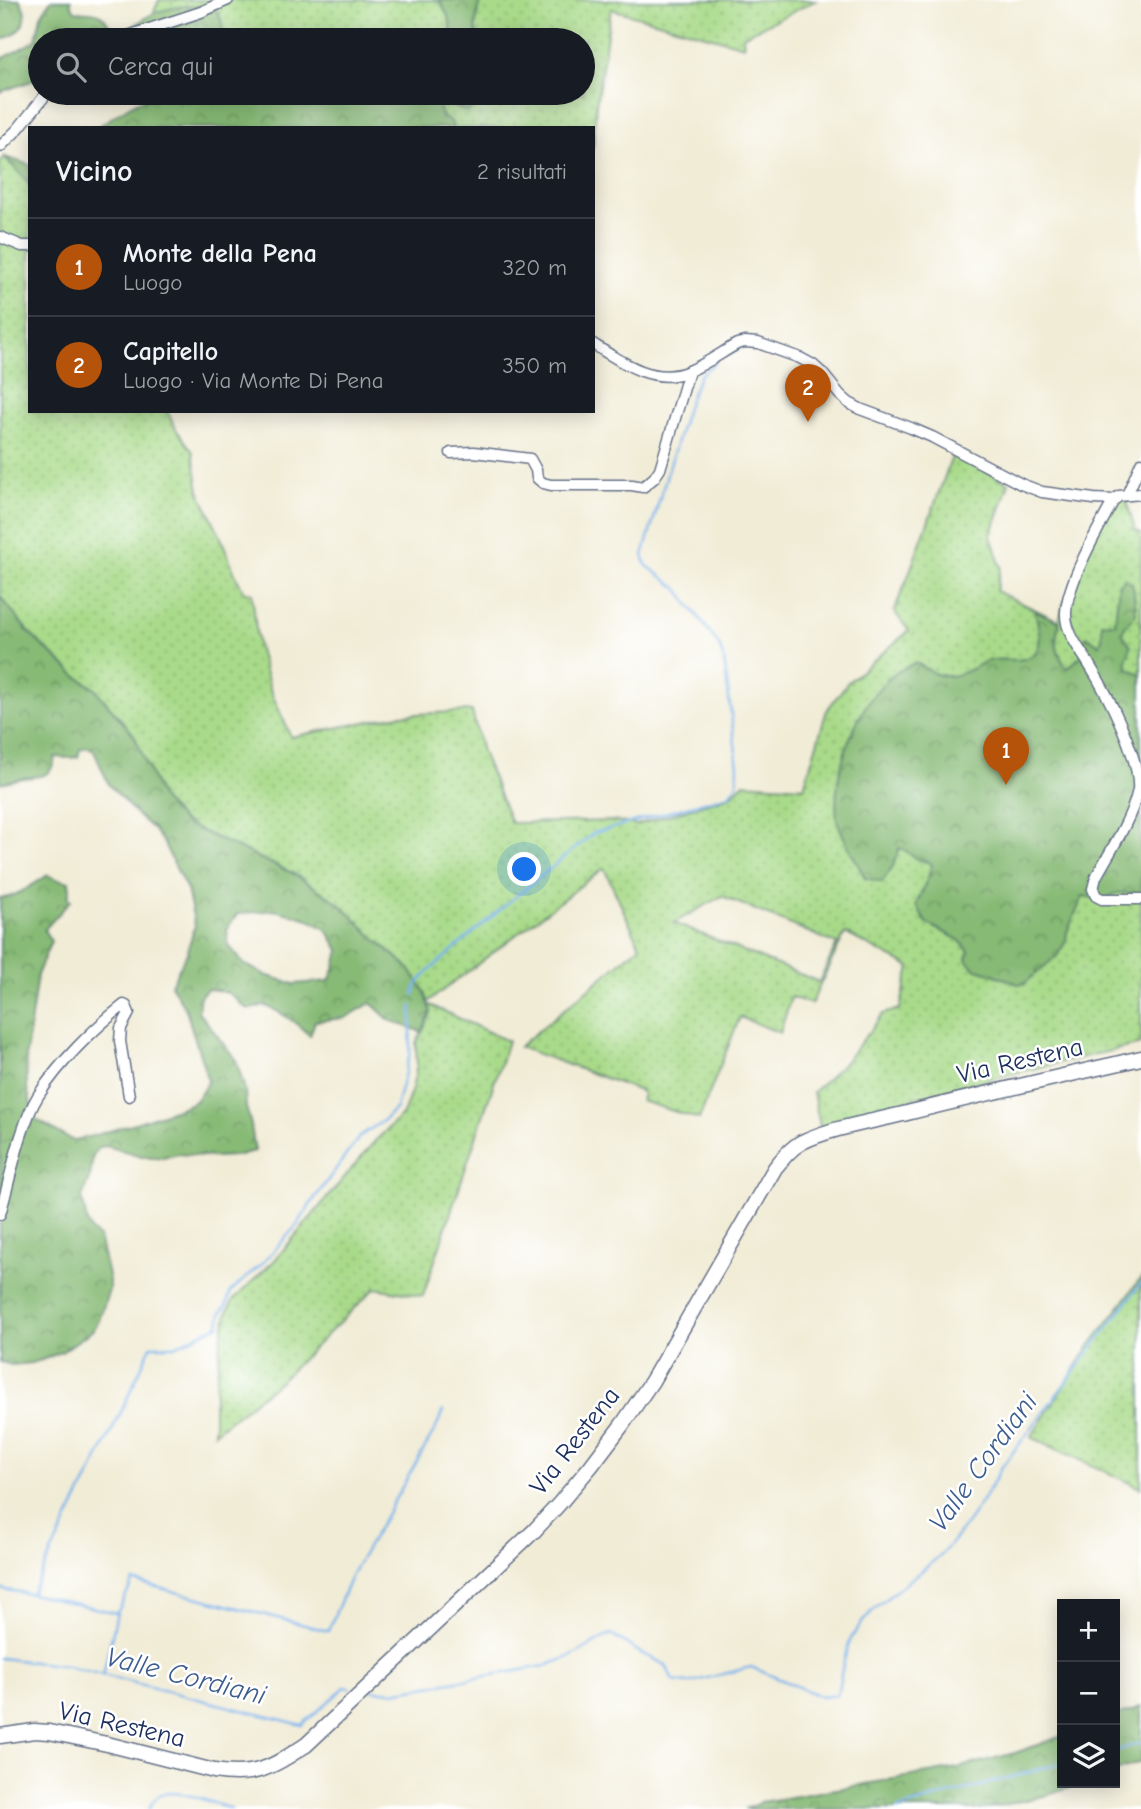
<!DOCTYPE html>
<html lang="it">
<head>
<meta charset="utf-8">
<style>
	:root { --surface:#171b24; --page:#242831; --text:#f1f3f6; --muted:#9ea1a6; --line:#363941; --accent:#b45309 }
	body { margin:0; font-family:"Comic Neue",sans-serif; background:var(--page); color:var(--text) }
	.controls { position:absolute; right:21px; bottom:21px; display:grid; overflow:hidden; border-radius:0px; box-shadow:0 4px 18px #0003 }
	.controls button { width:63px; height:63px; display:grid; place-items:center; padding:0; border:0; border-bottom:2px solid var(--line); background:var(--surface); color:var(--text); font:35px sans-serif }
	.you { position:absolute; left:525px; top:870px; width:24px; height:24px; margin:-18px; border:5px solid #fff; border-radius:50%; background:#1a73e8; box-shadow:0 0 0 10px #1a73e833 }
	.badge { display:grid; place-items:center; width:46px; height:46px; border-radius:50%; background:var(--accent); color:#fff; font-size:23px; font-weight:700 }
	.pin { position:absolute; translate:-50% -58px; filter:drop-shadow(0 2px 4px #0008) }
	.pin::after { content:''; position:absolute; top:37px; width:24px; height:21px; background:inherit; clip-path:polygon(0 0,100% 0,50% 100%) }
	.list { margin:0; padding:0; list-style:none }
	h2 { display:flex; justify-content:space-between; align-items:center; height:91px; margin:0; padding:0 28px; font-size:30px }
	h2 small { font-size:23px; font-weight:400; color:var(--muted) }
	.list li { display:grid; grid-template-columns:46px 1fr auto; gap:21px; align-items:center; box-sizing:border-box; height:98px; padding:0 28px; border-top:2px solid var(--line) }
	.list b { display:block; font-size:26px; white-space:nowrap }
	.list p { margin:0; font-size:23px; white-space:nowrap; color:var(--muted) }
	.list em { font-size:23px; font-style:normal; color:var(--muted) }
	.icon { flex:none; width:38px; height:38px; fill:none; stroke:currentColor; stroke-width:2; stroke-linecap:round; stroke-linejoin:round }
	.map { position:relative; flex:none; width:1141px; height:1809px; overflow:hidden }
	.search { position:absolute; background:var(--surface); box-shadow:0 4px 18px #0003; left:28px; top:28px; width:567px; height:77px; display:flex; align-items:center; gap:18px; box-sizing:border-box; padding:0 24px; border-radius:38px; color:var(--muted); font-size:26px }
	.panel { position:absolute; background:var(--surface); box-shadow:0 4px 18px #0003; left:28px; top:126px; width:567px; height:287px; border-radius:0px }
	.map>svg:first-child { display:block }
</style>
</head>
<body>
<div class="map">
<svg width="1141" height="1809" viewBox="0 0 1141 1809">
	<defs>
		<pattern id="grass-dots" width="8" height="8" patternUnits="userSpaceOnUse" patternTransform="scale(1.75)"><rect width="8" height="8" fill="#a8da89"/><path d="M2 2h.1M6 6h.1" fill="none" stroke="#90bb79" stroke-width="1.8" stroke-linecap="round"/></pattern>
		<pattern id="forest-crowns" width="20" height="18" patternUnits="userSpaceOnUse" patternTransform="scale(1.75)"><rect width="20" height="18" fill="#86ba75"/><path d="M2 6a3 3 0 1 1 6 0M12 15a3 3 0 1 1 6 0" fill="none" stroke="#6d9863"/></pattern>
	</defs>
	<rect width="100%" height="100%" fill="#fff"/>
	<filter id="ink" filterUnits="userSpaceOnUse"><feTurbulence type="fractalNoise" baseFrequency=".0143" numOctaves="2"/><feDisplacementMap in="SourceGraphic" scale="14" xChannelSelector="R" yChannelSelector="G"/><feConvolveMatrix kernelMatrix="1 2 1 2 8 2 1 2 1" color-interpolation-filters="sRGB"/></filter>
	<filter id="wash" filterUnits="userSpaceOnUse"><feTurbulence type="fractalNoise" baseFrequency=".00686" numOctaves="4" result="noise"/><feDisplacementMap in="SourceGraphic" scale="28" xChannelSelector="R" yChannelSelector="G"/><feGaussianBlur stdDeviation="1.57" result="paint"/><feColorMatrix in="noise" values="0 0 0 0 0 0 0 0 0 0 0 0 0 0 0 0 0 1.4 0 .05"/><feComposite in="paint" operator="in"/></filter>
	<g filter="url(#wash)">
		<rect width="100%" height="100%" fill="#f1ecd6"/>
		<g fill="url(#grass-dots)" stroke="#628474" stroke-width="2" fill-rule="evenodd">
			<path d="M 159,0 L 439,0 C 448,13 452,24 452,40 L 413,40 L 409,36 L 393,35 L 390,40 L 344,40 L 336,38 L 334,40 L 225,40 L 223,37 L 222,22 C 189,6 188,3 153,14 Z"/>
			<path d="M 480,0 L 816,0 C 792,14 767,23 743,36 L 744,46 L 611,9 L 596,105 L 593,148 L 593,128 L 453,128 L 451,121 L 444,119 L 440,111 L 439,103 L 447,103 L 461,110 L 476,98 L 474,93 L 583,93 L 583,40 L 478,40 L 475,27 Z"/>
			<path d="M 5,157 L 26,180 L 30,187 L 30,411 L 167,411 L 176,429 L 193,452 L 199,491 L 220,535 L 237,579 L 245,592 L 252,593 L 258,646 L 271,692 L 291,737 L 399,715 L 472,711 L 482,752 L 511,823 L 615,821 L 637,825 L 730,796 L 744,783 L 804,787 L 827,710 L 848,682 L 909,631 L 894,611 L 906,582 L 953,454 L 1009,483 L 991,536 L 1001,567 L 996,591 L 1059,621 L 1063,605 L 1103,507 L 1106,494 L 1116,491 L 1117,493 L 1124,492 L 1135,530 L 1141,533 L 1141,1044 C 1033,1069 925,1092 820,1127 L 813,1092 L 847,1060 L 883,1014 L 900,1009 L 910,967 L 845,933 L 811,1004 L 791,997 L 780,1033 L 740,1017 L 699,1119 L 641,1101 L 643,1092 L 519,1047 L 640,946 L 604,868 L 428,1002 L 407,966 L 376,940 L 340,904 L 294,874 L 195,828 L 182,821 L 161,798 L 134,735 L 94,688 L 75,675 L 30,634 L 0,596 L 0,162 ZM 722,896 L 837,944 L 819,982 L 674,923 Z"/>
			<path d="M 428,1004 L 508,1041 L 423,1296 L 375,1288 L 281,1380 L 214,1433 L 214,1404 L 221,1338 L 228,1310 L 233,1300 L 274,1261 L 375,1141 L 403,1114 L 412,1089 L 417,1065 L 416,1044 L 431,1012 Z"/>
			<path d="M 1141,1278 L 1141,1488 L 1031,1437 L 1089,1347 Z"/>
		</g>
		<g fill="url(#forest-crowns)" stroke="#50746a" stroke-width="2" fill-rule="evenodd">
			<path d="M 0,0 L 20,0 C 32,20 21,34 0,40 L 1,11 Z"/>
			<path d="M 51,0 L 71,0 L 71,5 L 75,11 C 83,13 94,10 101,15 C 109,21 108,31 120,32 C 131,32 135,24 144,19 C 157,9 186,4 202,7 C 207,7 212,10 217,11 L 222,22 L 223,37 L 225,40 L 40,40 L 40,78 L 0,92 L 0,60 L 36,40 L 41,16 Z"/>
			<path d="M 439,0 L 480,0 L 475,27 L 478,40 L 452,40 C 452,24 448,13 439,0 Z"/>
			<path d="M 146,93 L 474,93 C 477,101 474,106 468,112 C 459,109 449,103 439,104 L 440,111 L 443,118 L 451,121 L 453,128 L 96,128 L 129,106 L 147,97 Z"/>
			<path d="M 5,157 L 30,165 L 30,187 L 26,180 Z"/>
			<path d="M 1125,579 L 1132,583 C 1135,593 1135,604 1136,614 L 1125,626 L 1122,633 L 1131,646 L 1126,661 L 1128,669 L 1141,674 L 1141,896 L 1136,893 L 1116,893 L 1105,900 L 1083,896 L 1067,932 L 1066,941 L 1057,956 L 1024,984 L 1018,984 L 990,973 L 973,968 L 967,959 L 969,951 L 959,940 L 926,923 L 916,905 L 929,875 L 932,864 C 927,861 922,861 917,859 C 910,855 907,850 899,848 L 893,866 L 882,882 L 865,878 C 858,864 840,834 837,819 C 831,774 857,699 896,673 C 901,669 909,666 915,663 C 925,666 932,674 940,675 C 960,680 975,664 992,660 C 1005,658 1025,664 1035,653 C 1044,642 1037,623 1035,610 L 1060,622 C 1053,642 1056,651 1067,669 L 1087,650 L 1081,642 L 1087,636 L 1099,645 L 1102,638 L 1102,623 L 1115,623 L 1119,584 Z"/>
			<path d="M 0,596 L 30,634 L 75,675 L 94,688 L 134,735 L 161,798 L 182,821 L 195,828 L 294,874 L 340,904 L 376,940 L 407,966 L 425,992 L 431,1012 L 422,1032 L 389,1020 L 371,1003 L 345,1018 L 315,1021 L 310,1036 C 294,1021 285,1014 264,1005 C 243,1014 244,1005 230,994 C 223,990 215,990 207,989 L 200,996 L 198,1011 L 236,1060 L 245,1090 L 246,1107 L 251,1125 L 255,1151 L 235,1156 L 216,1157 L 178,1154 L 163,1158 L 141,1156 L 106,1146 L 99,1147 L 93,1155 L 90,1176 L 82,1198 L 87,1222 L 92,1232 L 99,1237 L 109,1280 L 109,1290 L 99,1321 L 94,1329 L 63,1351 L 42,1360 L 31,1363 L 12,1365 L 0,1362 L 0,898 C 14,899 35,883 48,875 C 55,880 61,879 69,882 L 70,890 L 68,897 L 71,900 L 44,930 L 51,941 L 37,975 L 26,1054 L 27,1087 L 34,1118 C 41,1122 68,1139 72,1140 C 82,1141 180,1109 192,1103 C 199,1099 204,1088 208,1081 L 186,1010 L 171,985 L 187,953 L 195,925 L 187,890 L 164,844 L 153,829 L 139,817 L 109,785 L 94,751 L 88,747 L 80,749 L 78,757 C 70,759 63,757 55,757 C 52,781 36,775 18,779 C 12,780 6,782 0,783 ZM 274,910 L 306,918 L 327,930 L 339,950 L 335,967 L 329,981 L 294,984 L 265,975 L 244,964 L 228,945 L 227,929 L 237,914 Z"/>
			<path d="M 1141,1706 L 1141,1762 L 1115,1771 L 1115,1715 L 1134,1710 Z"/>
			<path d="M 1062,1736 L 1062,1783 L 1083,1783 L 1048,1795 L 986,1809 L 745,1809 L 762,1802 L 957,1768 L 1015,1753 Z"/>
		</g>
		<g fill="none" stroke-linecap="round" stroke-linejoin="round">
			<g stroke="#7bb3eb" stroke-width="2.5">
				<path d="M 730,354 L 739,349"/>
				<path d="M 414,994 L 417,984 L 431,969 L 509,902 L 594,833 L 729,795 L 737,784 L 738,767 L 724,660 L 719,645 L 677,588 L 646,565 L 643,555 L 689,401 L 700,375 L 715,363"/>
				<path d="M 0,1589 L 31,1594 L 122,1410 L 151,1346 L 175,1346 L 219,1325 L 221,1313 L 226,1306 L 231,1291 L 262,1264 L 298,1224 L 312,1202 L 360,1136 L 383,1121 L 396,1108 L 410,1053 L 412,1006"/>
				<path d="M 31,1594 L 117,1613"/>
				<path d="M 0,1658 L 67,1666 L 302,1725 L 345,1687 L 350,1688"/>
				<path d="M 103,1675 L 117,1613 L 133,1581 L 328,1631 L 352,1574 L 435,1430 L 443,1411"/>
				<path d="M 372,1690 L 393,1692 L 545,1666 L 572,1656 L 611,1634 L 641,1653 L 666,1665 L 673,1681 L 688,1683 L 751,1667 L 822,1697 L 837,1695 C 840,1681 845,1648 852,1637 C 872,1603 906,1585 935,1560 C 958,1540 987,1495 1001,1468 L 1141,1283"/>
				<path d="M 1115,1751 L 1141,1743"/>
				<path d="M 149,1809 C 151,1804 154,1799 159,1796 C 175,1786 214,1804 231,1809"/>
				<path d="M 897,1809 L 1062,1763"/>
			</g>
		</g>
	</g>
	<g filter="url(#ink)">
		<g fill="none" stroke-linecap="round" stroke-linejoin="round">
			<defs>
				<g id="minor">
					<path d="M 120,40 L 125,37 L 201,12 L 228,0"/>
					<path d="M 0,147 L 18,129 L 47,93"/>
					<path d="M 0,237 L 22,246 L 30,246"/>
					<path d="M 593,344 C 621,362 655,386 689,371 C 706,364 721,353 737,344 L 745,342 L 758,343 L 800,358 L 813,365 L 822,373 L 840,395 L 849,403 L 860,409 L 911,428 L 932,437 L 1021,484 L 1042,492 L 1094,499 L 1114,500 L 1119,496 L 1141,494"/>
					<path d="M 451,453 L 474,452 L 530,459 L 536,470 L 537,478 L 543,483 L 551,485 L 632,485 L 643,487 L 654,478 L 660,469 L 689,371"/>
					<path d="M 1127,495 L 1141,463"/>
					<path d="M 1114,500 C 1099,527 1067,583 1066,613 C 1065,632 1081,651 1090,666 C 1107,693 1141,759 1138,790 C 1132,818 1110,852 1096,877 L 1093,889 L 1096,896 L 1102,899 L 1141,899"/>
					<path d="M 0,1214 C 10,1180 20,1125 38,1096 C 58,1064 94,1028 124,1005 L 126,1006 L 129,1013 L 121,1028 L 120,1041 L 129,1096"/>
				</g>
				<path id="tertiary" d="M 0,1736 L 34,1731 L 49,1732 L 107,1744 L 214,1771 C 256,1778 272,1767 306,1745 L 534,1531 L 559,1504 L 591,1466 L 622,1425 L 652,1381 L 775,1168 C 783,1158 791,1148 802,1142 C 833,1127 877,1121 911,1112 C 987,1093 1064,1076 1141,1058"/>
			</defs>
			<use href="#minor" stroke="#667188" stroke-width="13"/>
			<use href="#tertiary" stroke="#667188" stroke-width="17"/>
			<use href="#minor" stroke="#fff" stroke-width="10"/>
			<use href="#tertiary" stroke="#fff" stroke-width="14"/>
		</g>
	</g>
	<g text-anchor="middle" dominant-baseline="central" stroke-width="5" stroke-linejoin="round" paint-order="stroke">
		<g font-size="26" fill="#1b2f5e" stroke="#fff">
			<text transform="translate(1020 1061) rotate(-13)">Via Restena</text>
			<text transform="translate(575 1441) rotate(-52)">Via Restena</text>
			<text transform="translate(122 1725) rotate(13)">Via Restena</text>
		</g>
		<g font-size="28" font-style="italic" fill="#3d5d8f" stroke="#fff">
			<text transform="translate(983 1462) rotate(-54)">Valle Cordiani</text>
			<text transform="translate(186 1676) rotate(14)">Valle Cordiani</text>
		</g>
	</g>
</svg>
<div class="controls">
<button>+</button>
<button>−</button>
<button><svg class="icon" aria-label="layers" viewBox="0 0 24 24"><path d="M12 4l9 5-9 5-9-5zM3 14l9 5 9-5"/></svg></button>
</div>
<div class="you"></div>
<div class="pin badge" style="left:1006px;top:785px">1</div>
<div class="pin badge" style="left:808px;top:422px">2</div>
<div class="search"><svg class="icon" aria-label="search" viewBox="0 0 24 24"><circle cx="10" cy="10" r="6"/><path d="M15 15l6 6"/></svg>Cerca qui</div>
<section class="panel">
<h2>Vicino<small>2 risultati</small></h2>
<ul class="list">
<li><span class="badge">1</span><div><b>Monte della Pena</b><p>Luogo</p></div><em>320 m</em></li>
<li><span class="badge">2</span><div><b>Capitello</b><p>Luogo · Via Monte Di Pena</p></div><em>350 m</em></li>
</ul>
</section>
</div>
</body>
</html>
